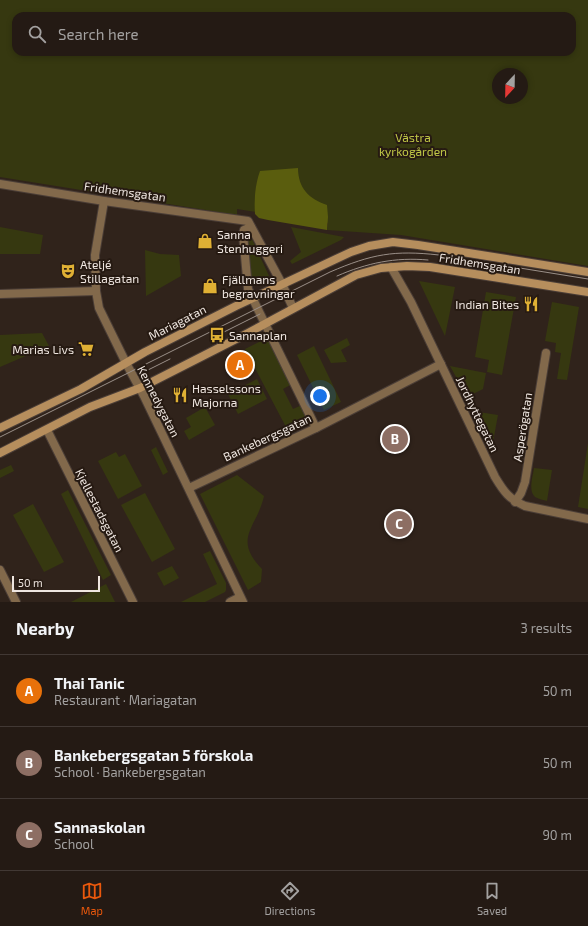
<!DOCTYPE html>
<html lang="en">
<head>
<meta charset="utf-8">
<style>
	:root { --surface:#241a14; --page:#2c231d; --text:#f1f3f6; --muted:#a3a1a0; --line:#413834; --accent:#ea580c }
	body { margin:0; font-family:"Exo 2",sans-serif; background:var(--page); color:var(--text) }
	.compass { position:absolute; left:492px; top:68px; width:36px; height:36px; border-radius:50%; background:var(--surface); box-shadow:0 2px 6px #0003; rotate:202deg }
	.scale { position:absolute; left:12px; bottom:10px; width:88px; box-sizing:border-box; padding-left:4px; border:2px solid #efe6e0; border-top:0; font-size:11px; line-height:14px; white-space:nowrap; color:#efe6e0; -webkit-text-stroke:3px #261a12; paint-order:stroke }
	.you { position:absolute; left:320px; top:396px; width:14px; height:14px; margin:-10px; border:3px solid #fff; border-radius:50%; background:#1a73e8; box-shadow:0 0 0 6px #1a73e833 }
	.badge { display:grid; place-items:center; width:26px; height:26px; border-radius:50%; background:var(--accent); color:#fff; font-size:13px; font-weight:700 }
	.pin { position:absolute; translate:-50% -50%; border:2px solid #fff; box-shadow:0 1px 4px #0006 }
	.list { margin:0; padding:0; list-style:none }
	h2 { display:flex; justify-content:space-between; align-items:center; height:52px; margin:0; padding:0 16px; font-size:17px }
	h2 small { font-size:13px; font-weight:400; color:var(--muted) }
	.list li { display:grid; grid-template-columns:26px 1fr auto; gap:12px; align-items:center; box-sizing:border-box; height:72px; padding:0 16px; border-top:1px solid var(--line) }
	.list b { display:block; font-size:15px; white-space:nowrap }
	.list p { margin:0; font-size:13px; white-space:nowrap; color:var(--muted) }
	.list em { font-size:13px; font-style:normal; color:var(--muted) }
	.icon { flex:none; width:22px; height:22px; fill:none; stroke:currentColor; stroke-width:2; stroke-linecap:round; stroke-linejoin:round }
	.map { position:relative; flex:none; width:588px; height:602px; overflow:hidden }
	.search { position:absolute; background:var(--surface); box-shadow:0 2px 6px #0003; left:12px; right:12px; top:12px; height:44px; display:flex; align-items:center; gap:10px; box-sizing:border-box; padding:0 14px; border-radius:12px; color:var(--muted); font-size:15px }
	.sheet { height:268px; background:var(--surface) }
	nav { display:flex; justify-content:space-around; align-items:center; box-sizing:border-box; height:56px; border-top:1px solid var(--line); background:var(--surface); font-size:11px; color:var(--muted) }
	nav a { display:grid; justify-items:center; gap:2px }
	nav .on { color:var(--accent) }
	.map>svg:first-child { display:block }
</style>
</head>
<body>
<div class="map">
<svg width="588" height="602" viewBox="0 0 588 602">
	<rect width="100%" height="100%" fill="#30231b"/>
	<g fill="#363810" fill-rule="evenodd">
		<path d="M 0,0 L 588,0 L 588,266 L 401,235 L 327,230 L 328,223 L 237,209 L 237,215 L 0,177 ZM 16,16 L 572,16 L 572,52 L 16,52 ZM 498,74 L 522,74 L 522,98 L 498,98 Z"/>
		<path d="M 0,227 L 43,235 L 40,254 L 0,254 Z"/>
		<path d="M 291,227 L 344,237 L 341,240 L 292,264 L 290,261 L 301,252 Z"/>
		<path d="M 247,237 L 252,239 L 269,276 L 254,284 L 252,282 L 246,241 Z"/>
		<path d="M 145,250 L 160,254 L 179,255 L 181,276 L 146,296 Z"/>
		<path d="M 419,281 L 455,287 L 445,336 Z"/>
		<path d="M 486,292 L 516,297 L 502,375 L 487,372 L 489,360 L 475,357 Z"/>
		<path d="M 552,302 L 579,307 L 567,380 L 557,379 L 561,353 L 555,352 L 556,343 L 545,341 Z"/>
		<path d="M 42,333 L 49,346 L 0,367 L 0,335 Z"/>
		<path d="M 267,338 L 292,384 L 283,389 L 293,409 L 302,405 L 307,418 L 287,429 L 245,349 Z"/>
		<path d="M 347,338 L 350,345 L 341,350 L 347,362 L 331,363 L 324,350 Z"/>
		<path d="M 314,346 L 341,402 L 324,410 L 297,355 Z"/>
		<path d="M 450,366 L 486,373 L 483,389 L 467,397 Z"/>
		<path d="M 257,379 L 267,399 L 238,414 L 228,394 Z"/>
		<path d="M 205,407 L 215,425 L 189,440 L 184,431 L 191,427 L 186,418 Z"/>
		<path d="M 472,411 L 498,415 L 493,442 L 489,444 Z"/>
		<path d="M 588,443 L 588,509 L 578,507 Z"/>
		<path d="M 156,447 L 168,472 L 163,475 L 151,450 Z"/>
		<path d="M 116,452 L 119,457 L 125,454 L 142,486 L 118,499 L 98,461 Z"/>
		<path d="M 11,465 L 14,471 L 0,478 L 0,470 Z"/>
		<path d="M 534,468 L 552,470 L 547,501 C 544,500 538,499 535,497 C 528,490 533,476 534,468 Z"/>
		<path d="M 237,475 L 264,496 C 257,528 232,538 262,569 L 261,582 L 248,590 L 200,494 Z"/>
		<path d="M 68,490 L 111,575 L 103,580 L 61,494 Z"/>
		<path d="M 145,493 L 175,549 L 152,562 L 121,505 Z"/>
		<path d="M 33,504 L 64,562 L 44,572 L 13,515 Z"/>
		<path d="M 210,551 L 226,583 L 226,590 L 225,592 L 205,602 L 181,602 L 217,584 L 203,554 Z"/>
		<path d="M 172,566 L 179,578 L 164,586 L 157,573 Z"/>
		<path d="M 106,584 L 115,602 L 71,602 Z"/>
	</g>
	<path fill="#5a5d0e" d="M 298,168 C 298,188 309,199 327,205 L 328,217 L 327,230 L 268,220 L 259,218 L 255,214 C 254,200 255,185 260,171 Z"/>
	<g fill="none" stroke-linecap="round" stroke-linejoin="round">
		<defs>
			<g id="street">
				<path d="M 0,184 L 104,201 L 248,221 L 282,284 L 293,308"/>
				<path d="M 104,201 L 95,255 L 96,291 L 99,308 L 126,363 L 144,396 L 243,602"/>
				<path d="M 251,227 L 244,230 L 243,234 L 248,289 L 316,428"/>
				<path d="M 391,267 L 411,302 L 495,477 C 504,492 509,499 525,506 L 588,519"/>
				<path d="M 0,294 L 96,291"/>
				<path d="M 47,430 L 133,602"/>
				<path d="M 189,488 L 316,428 L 441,364"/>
				<path d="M 515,502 L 521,493 L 525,482 L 546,353"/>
				<path d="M 0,570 L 16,602"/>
				<path d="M 230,602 L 240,597"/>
			</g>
			<g id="secondary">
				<path d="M 0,428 L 81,389 L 145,352 L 236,306 L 351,252 L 369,246 L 393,242 L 418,245 L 588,272"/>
				<path d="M 0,453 L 90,407 L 140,388 L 248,333 L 356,275 L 381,268 L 407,266 L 430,267 L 588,292"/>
			</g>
		</defs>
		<use href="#street" stroke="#4b3e37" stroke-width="10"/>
		<use href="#secondary" stroke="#4b3e37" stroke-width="10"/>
		<use href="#street" stroke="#82694b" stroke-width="8"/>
		<use href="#secondary" stroke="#b68e5d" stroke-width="8"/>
		<g stroke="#9a8f88" stroke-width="1">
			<path d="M 337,276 C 367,263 395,257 428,260"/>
			<path d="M 224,332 L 260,314"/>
			<path d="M 140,374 L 170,359"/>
			<path d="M 0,437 L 330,272 C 372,254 394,250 439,255 L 588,279"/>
		</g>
	</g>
	<defs>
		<symbol id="shop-bare" viewBox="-9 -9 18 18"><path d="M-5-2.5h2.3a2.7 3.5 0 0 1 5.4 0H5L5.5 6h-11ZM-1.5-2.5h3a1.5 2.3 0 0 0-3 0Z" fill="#dfb034" stroke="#261a12" stroke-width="2.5" paint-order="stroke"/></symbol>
		<symbol id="theatre-bare" viewBox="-9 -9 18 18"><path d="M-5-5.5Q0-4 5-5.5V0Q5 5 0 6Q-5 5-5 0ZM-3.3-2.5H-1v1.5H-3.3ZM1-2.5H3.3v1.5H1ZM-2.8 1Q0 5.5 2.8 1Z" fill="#dfb034" stroke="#261a12" stroke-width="2.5" paint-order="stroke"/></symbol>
		<symbol id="restaurant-bare" viewBox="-9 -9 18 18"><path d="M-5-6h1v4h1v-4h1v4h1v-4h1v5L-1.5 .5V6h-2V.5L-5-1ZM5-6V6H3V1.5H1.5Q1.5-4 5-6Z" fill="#dfb034" stroke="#261a12" stroke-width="2.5" paint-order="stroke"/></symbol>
		<symbol id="bus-bare" viewBox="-9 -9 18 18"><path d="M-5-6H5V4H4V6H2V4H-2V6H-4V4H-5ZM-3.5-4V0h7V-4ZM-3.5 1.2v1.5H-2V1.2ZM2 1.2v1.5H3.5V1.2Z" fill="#dfb034" stroke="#261a12" stroke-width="2.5" paint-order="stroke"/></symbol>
		<symbol id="supermarket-bare" viewBox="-9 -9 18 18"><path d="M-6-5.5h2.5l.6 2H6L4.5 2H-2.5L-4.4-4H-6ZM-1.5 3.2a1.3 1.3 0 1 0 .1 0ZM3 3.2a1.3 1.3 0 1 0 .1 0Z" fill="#dfb034" stroke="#261a12" stroke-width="2.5" paint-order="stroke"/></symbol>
	</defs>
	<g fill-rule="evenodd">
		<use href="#shop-bare" x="194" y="230" width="22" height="22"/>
		<use href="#theatre-bare" x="57" y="260" width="22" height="22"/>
		<use href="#shop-bare" x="199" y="275" width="22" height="22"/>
		<use href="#restaurant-bare" x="520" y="293" width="22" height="22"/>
		<use href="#bus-bare" x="206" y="324" width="22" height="22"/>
		<use href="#supermarket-bare" x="75" y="338" width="22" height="22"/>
		<use href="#restaurant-bare" x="169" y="384" width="22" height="22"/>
	</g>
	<g text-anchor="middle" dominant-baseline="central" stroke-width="4" stroke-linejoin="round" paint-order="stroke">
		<g font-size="12" fill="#c0c746" stroke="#261a12">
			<text x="413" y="137">Västra<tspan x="413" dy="14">kyrkogården</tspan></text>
		</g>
		<g font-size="12" fill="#efe6e0" stroke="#261a12">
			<text transform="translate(125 191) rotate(8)">Fridhemsgatan</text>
			<text transform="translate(480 263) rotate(9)">Fridhemsgatan</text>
			<text transform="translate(177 322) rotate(-27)">Mariagatan</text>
			<text transform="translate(159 401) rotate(63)">Kennedygatan</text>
			<text transform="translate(478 414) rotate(64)">Jordhyttegatan</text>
			<text transform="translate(522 427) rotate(-81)">Asperögatan</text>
			<text transform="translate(267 437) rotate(-25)">Bankebergsgatan</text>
			<text transform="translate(100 510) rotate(63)">Kjellestadsgatan</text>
		</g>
		<g font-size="12" fill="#efe6e0" stroke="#261a12" text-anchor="start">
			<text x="217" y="234">Sanna<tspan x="217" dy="14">Stenhuggeri</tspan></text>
			<text x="80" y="264">Ateljé<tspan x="80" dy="14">Stillagatan</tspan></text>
			<text x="222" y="279">Fjällmans<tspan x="222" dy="14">begravningar</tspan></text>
			<text x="519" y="304" text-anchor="end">Indian Bites</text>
			<text x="229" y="335">Sannaplan</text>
			<text x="74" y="349" text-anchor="end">Marias Livs</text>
			<text x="192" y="388">Hasselssons<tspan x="192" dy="14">Majorna</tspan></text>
		</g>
	</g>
</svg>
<svg class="compass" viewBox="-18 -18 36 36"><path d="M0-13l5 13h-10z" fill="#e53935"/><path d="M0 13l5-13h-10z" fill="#a3a1a0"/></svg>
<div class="scale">50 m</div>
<div class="you"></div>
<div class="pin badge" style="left:240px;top:365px;background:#e8710a">A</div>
<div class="pin badge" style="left:395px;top:439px;background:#8d6e63">B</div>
<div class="pin badge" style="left:399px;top:524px;background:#8d6e63">C</div>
<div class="search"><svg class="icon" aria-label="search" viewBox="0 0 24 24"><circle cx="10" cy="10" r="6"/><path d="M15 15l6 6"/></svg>Search here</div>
</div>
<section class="sheet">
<h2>Nearby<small>3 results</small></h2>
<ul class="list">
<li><span class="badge" style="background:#e8710a">A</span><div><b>Thai Tanic</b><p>Restaurant · Mariagatan</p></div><em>50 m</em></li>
<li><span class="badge" style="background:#8d6e63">B</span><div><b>Bankebergsgatan 5 förskola</b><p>School · Bankebergsgatan</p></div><em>50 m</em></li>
<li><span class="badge" style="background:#8d6e63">C</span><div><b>Sannaskolan</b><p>School</p></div><em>90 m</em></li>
</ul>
</section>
<nav>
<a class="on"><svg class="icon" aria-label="map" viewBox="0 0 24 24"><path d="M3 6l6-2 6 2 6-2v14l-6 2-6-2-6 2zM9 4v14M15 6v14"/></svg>Map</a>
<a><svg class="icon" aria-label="directions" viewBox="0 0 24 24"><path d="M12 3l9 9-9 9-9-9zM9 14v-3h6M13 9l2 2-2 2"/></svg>Directions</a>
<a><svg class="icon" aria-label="saved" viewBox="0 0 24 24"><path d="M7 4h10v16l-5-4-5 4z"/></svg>Saved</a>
</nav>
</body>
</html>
